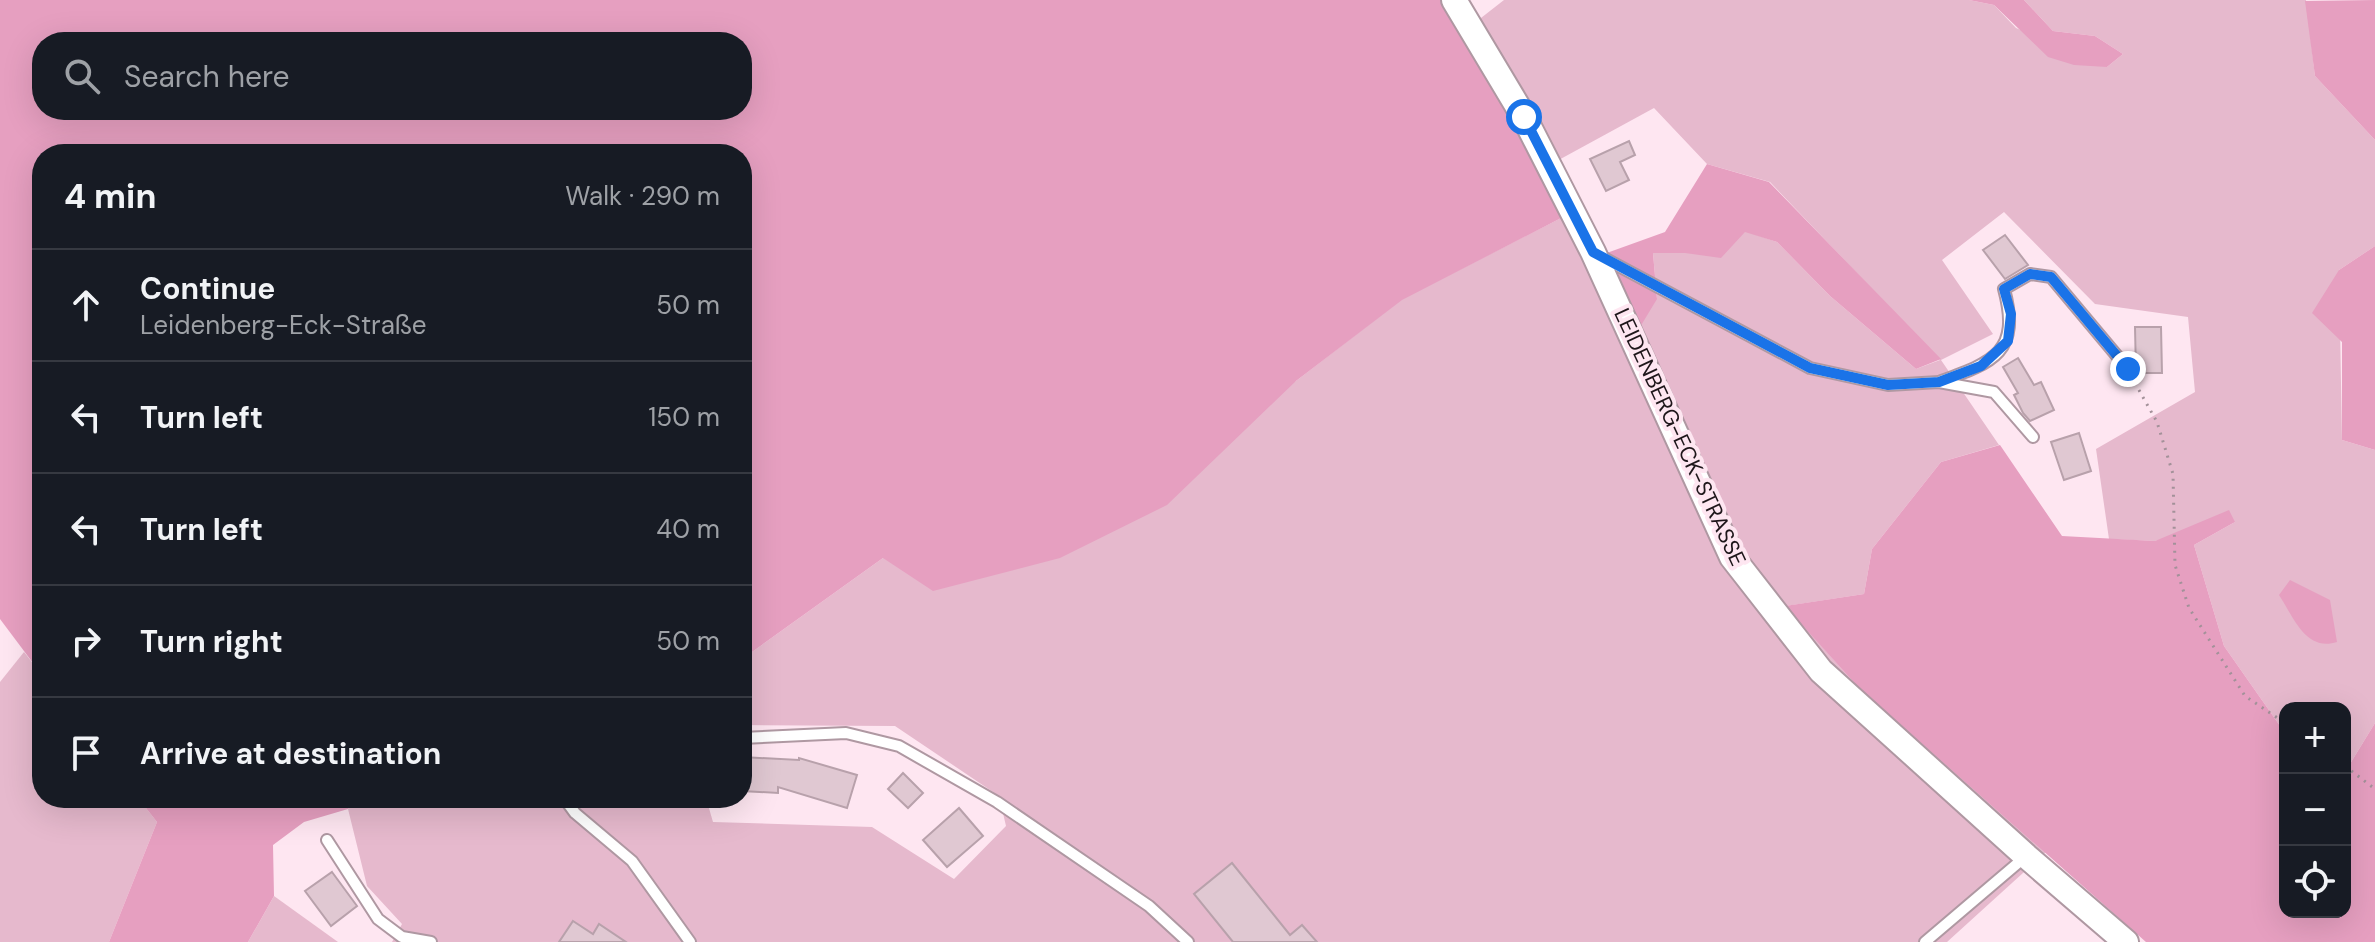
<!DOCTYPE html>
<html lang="en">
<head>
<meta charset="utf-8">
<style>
	:root { --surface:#171b24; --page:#242831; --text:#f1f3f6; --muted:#9ea1a6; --line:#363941 }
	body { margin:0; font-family:"DM Sans",sans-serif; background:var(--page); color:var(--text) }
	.controls { position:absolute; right:24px; bottom:24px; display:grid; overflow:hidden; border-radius:16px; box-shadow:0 8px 32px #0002 }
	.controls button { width:72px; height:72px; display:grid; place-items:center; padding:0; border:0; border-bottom:2px solid var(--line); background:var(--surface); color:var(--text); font:40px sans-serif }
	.stop { position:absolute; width:24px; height:24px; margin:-18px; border:6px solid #1a73e8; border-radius:50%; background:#fff }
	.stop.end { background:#1a73e8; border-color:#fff; box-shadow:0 2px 8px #0008 }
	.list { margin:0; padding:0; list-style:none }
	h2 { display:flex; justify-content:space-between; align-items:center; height:104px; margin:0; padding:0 32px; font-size:34px }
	h2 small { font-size:26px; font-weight:400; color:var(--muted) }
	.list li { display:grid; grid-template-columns:52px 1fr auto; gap:24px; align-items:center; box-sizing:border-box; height:112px; padding:0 32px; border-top:2px solid var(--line) }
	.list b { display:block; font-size:30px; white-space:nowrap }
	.list p { margin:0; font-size:26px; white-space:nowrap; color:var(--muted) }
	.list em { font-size:26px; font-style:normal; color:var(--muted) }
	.icon { flex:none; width:44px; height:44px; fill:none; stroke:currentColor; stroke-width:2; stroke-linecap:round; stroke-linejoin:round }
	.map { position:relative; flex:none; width:2375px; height:942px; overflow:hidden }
	.search { position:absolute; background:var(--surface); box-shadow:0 8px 32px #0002; left:32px; top:32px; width:720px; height:88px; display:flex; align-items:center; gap:20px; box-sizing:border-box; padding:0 28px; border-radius:32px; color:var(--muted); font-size:30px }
	.panel { position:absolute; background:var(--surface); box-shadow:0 8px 32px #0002; left:32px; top:144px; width:720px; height:664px; border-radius:32px }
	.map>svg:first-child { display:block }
</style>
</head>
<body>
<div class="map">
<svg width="2375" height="942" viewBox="0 0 2375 942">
	<rect width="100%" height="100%" fill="#fee6f1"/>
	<g fill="#e6b9cd">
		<path d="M 1504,0 L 1969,0 L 1994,5 L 2016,28 L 2107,67 L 2123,54 L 2095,36 L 2053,31 L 2024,0 L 2306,0 L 2315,76 L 2375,140 L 2375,246 L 2339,270 L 2342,440 L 2375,450 L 2375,723 L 2345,772 L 2345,708 L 2285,708 L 2285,733 L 2224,646 L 2194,545 L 2235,522 L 2155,541 L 2109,539 L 2096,449 L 2195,392 L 2188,317 L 2095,304 L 2004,212 L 1942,260 L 1993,334 L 1941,360 L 1999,445 L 1941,462 L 1872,549 L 1864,594 L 1786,606 L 1859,688 L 2046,852 L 1947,942 L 392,942 L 402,924 L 367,886 L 348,809 L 356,798 L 706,798 L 713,822 L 872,827 L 954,879 L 1006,826 L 999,796 L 895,726 L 742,725 L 742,671 L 752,652 L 883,558 L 1296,381 L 1402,299 L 1565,216 L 1657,299 L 1653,253 L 1685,253 L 1745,231 L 1777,242 L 1830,296 L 1916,369 L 1940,360 L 1770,182 L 1707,164 L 1654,108 L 1544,168 L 1463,32 Z"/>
		<path d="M 24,652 L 42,675 L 42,798 L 138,798 L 157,822 L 109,942 L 0,942 L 0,682 Z"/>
		<path d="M 274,896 L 338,942 L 248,942 Z"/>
	</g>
	<g fill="#e69fc0" fill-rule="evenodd">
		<path d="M 0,0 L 1442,0 L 1544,168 L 1565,216 L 1402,300 L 1296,381 L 1167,505 L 1060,558 L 933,591 L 883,558 L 752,652 L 742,671 L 742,154 L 42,154 L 42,675 L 0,619 ZM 42,42 L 742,42 L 742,110 L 42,110 Z"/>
		<path d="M 1969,0 L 2024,0 L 2053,31 L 2095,36 L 2123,54 L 2107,67 L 2074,65 L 2048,57 L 1994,5 Z"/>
		<path d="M 2375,0 L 2375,140 L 2315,76 L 2305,1 Z"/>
		<path d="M 1707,164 L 1769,182 L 1941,359 L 1916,369 L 1830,296 L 1777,242 L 1745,232 L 1721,258 L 1685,253 L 1653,253 L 1657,299 L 1637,332 L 1590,259 L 1665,232 Z"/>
		<path d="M 2375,246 L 2375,450 L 2342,440 L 2342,342 L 2312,313 L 2339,270 Z"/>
		<path d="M 2000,445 L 2062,536 L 2155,541 L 2229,510 L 2235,522 L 2194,545 L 2224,646 L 2285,733 L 2285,912 L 2345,912 L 2345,772 L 2375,723 L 2375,942 L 2146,942 L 1859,688 L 1785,606 L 1864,594 L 1872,549 L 1941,462 Z"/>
		<path d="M 2290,580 L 2330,600 L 2337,642 C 2306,652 2294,618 2279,595 Z"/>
		<path d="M 138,798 L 356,798 L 348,809 L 304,822 L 273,845 L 274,896 L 248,942 L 109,942 L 157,822 Z"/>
	</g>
	<g fill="#e0c8d2" stroke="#b8a1ab" stroke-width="2">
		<path d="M 1629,141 L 1635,155 L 1620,162 L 1629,180 L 1606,191 L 1590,159 Z"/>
		<path d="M 2005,235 L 2028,265 L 2005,279 L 1983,250 Z"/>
		<path d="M 2135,327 L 2161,327 L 2162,373 L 2136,373 Z"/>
		<path d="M 2018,358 L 2034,385 L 2041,382 L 2054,410 L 2030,421 L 2023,413 L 2014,395 L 2018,393 L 2003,367 Z"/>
		<path d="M 2079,433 L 2091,471 L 2064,480 L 2051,442 Z"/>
		<path d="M 742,757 L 799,760 L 799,758 L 857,775 L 847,808 L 778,787 L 778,793 L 742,791 Z"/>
		<path d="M 903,773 L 923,793 L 908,808 L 888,789 Z"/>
		<path d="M 959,808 L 983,836 L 947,867 L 923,840 Z"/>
		<path d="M 1232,863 L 1290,935 L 1302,925 L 1317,942 L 1233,942 L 1194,894 Z"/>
		<path d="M 332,872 L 357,906 L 331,926 L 305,891 Z"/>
		<path d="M 573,921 L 593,934 L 599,924 L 626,942 L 559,942 Z"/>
	</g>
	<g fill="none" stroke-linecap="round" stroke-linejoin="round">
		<defs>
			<g id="service">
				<path d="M 1602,257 L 1810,368 L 1888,385 L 1939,382 L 1994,392 L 2033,437"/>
				<path d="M 1941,381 C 1994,362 2021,352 2004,289 L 2030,274 L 2051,277 L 2128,369"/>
				<path d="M 742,738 L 846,733 L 899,746 L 997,802 L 1149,906 L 1188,942"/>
				<path d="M 564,798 L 575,813 L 632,861 L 690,942"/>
				<path d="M 327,840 L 378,919 L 402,937 L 431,942"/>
				<path d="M 1925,942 L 2025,857"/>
			</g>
			<path id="tertiary" d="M 1454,0 L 1524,117 L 1593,252 L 1732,557 L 1821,671 L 2026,856 L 2126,942"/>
		</defs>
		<use href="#service" stroke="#af98a2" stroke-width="14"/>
		<use href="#tertiary" stroke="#af98a2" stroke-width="28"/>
		<g stroke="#a39199" stroke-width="3" stroke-dasharray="2 6" stroke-linecap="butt">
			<path d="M 2135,383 L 2157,422 L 2173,474 L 2175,565 L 2189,608 L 2245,696 L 2285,723"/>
			<path d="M 2345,766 L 2375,789"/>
		</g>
		<use href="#service" stroke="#fff" stroke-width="10"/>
		<use href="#tertiary" stroke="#fff" stroke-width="24"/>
	</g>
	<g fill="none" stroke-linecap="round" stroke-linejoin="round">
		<path stroke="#1a73e8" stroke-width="10" d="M 1524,117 L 1593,252 L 1810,368 L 1888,385 L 1939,382 L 1981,366 L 2008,341 L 2011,314 L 2004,289 L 2030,274 L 2051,277 L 2128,369"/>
	</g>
	<g text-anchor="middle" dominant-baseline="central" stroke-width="8" stroke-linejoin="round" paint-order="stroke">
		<g font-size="22" fill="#1e161a" stroke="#fee6f1">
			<text transform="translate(1680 437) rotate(65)">LEIDENBERG-ECK-STRASSE</text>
		</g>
	</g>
</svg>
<div class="controls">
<button>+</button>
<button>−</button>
<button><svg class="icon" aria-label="locate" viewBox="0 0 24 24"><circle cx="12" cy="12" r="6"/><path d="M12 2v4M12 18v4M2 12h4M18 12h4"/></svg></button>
</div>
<div class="stop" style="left:1524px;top:117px"></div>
<div class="stop end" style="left:2128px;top:369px"></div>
<div class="search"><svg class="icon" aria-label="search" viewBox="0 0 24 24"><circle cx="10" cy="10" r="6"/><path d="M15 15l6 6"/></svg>Search here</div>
<section class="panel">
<h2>4 min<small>Walk · 290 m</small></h2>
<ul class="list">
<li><svg class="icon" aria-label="ahead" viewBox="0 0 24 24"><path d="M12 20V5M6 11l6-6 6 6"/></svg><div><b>Continue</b><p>Leidenberg-Eck-Straße</p></div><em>50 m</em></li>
<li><svg class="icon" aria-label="left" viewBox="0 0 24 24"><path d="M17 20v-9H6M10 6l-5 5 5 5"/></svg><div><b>Turn left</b></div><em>150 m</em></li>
<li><svg class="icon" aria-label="left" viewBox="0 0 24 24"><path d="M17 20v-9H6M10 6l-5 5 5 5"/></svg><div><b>Turn left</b></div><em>40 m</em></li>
<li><svg class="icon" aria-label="right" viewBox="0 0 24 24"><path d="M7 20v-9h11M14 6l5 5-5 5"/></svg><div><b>Turn right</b></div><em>50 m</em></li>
<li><svg class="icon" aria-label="arrive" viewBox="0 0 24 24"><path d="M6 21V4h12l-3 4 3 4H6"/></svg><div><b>Arrive at destination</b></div></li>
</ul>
</section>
</div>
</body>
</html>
